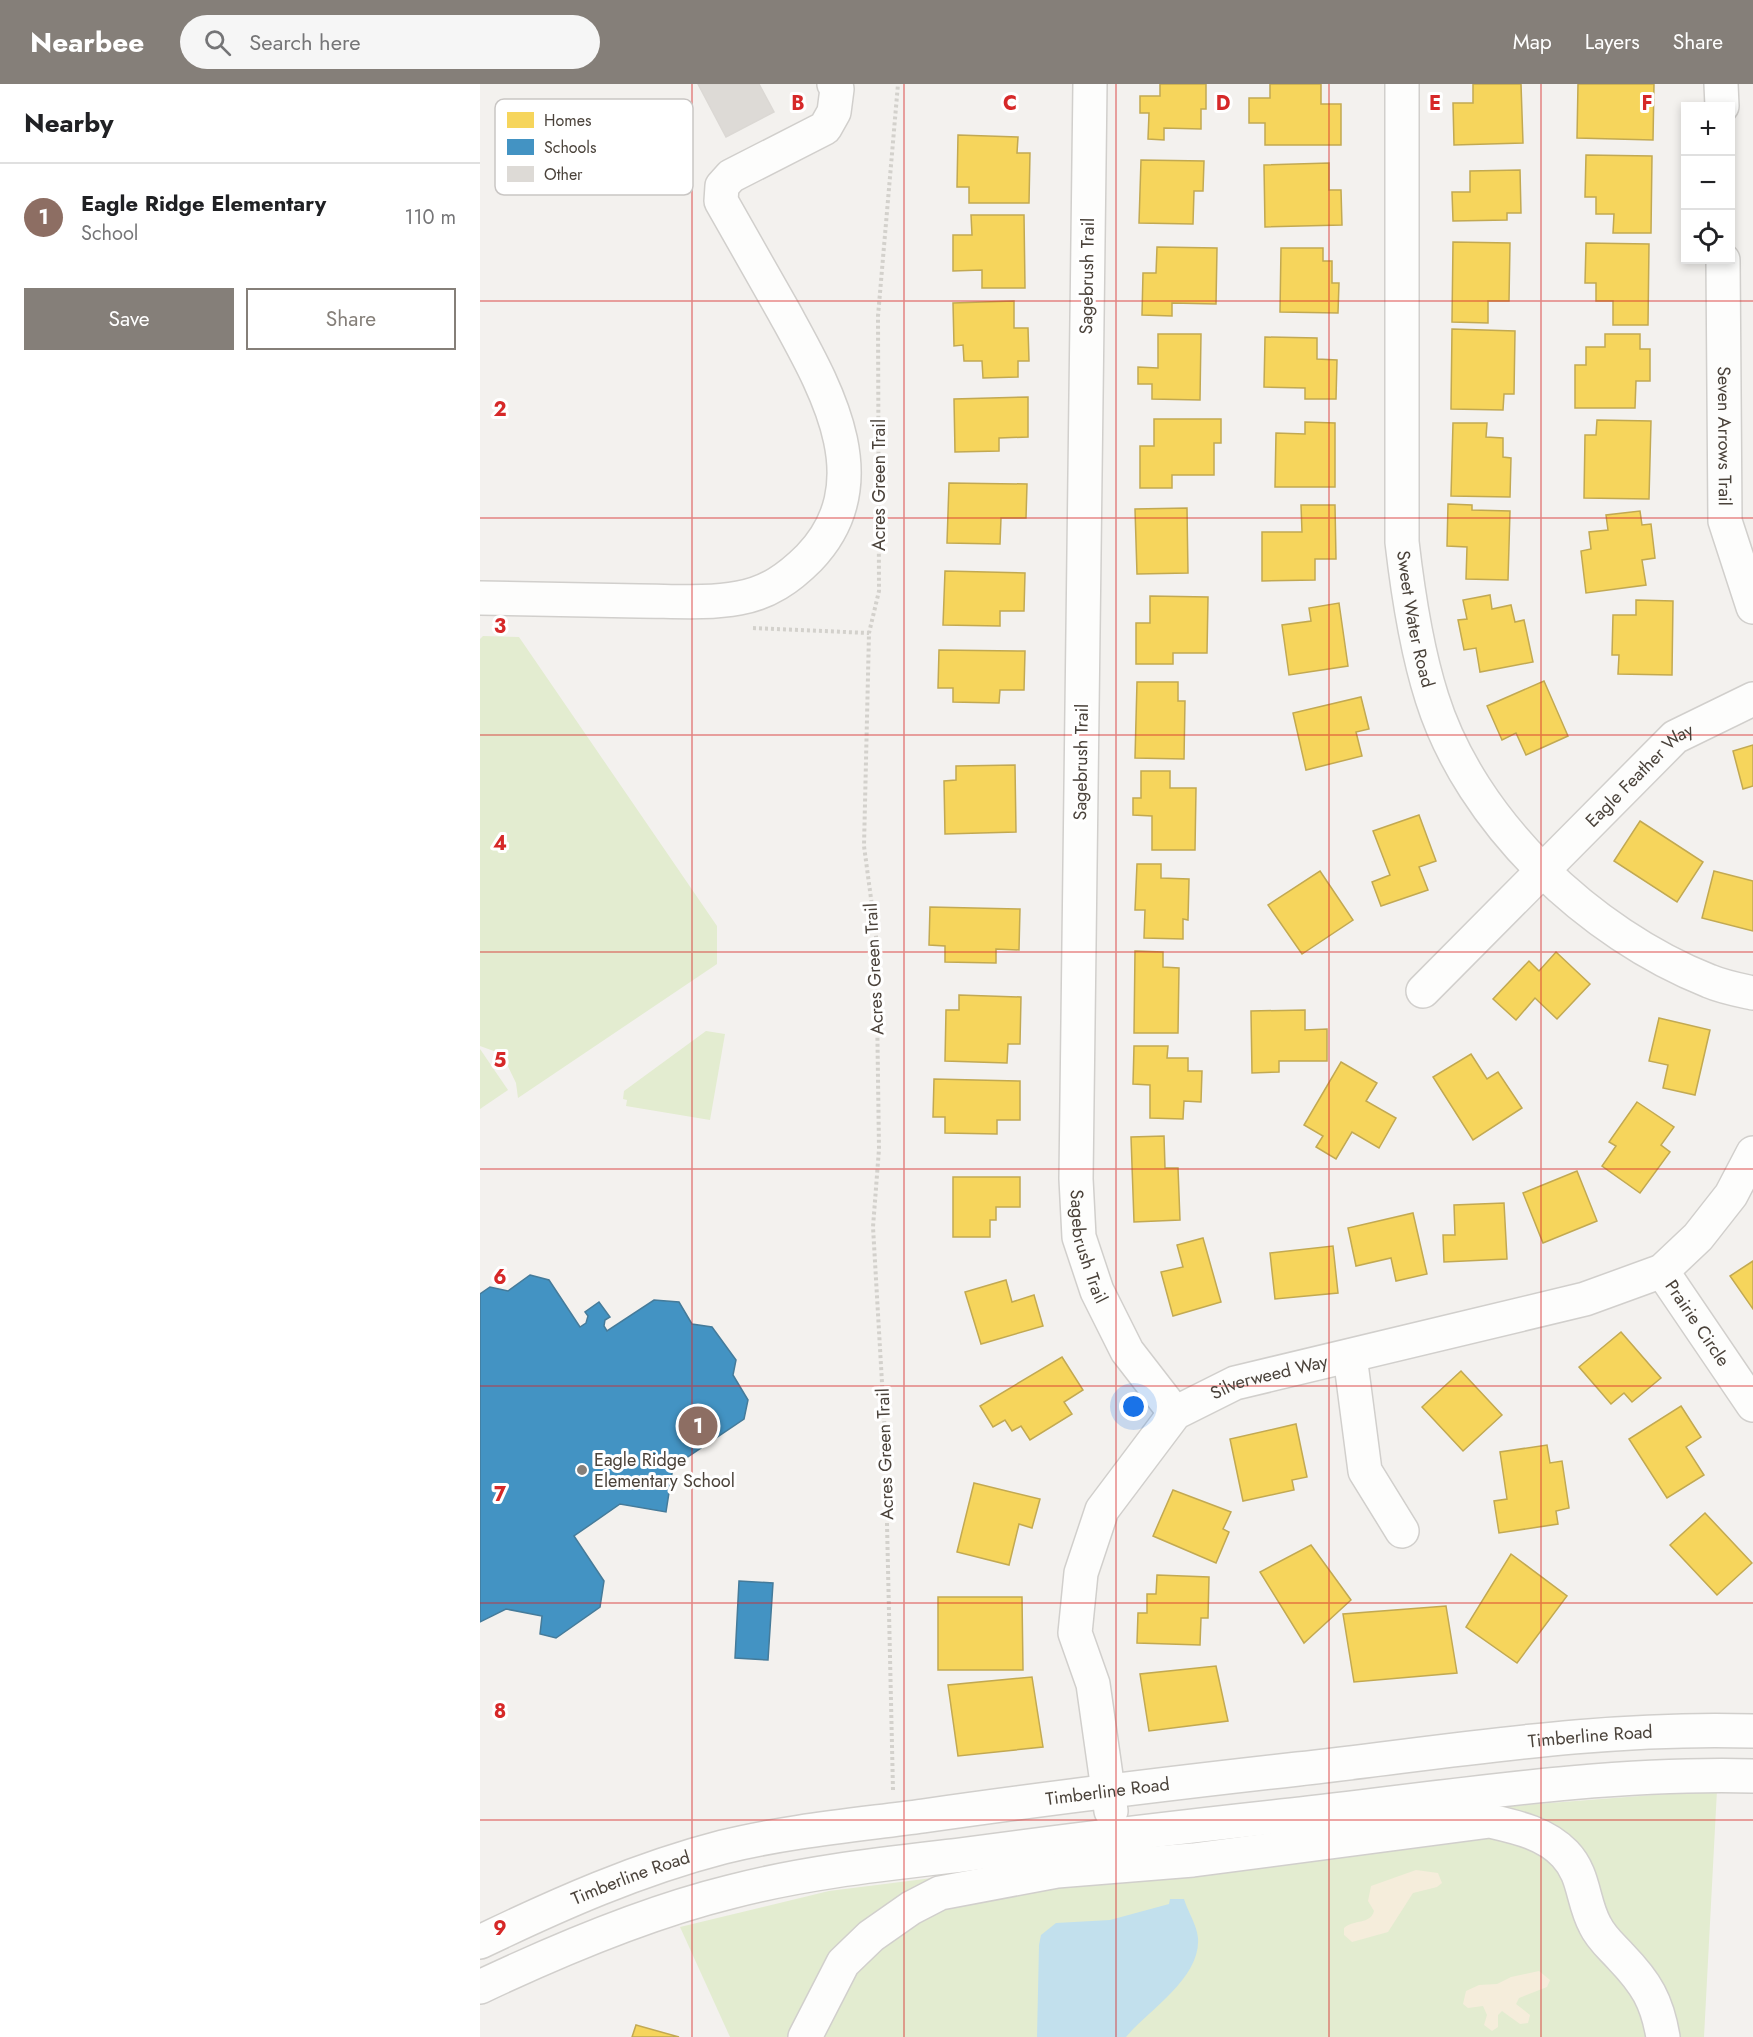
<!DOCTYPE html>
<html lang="en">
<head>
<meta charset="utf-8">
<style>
	:root { --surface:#fff; --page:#f6f6f6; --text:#202124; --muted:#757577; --line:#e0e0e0; --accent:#857f79 }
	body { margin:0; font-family:Jost,sans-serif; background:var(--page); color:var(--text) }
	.controls { position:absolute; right:18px; top:18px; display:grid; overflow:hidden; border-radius:0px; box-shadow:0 3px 9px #0003 }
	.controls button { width:54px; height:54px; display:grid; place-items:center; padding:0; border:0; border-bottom:2px solid var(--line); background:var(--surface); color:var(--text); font:30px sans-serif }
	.you { position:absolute; left:654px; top:1323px; width:21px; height:21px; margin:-15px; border:4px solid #fff; border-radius:50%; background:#1a73e8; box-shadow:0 0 0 9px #1a73e833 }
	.badge { display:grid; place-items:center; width:39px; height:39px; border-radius:50%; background:var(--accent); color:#fff; font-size:20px; font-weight:700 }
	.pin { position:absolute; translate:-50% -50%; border:3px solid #fff; box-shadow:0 2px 6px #0006 }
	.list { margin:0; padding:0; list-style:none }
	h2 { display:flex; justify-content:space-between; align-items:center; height:78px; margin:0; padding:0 24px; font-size:26px }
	h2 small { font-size:20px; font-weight:400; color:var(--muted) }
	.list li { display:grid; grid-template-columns:39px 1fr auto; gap:18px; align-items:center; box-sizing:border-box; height:108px; padding:0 24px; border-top:2px solid var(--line) }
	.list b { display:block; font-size:22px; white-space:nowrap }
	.list p { margin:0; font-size:20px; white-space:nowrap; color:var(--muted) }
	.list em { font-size:20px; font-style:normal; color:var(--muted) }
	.actions { display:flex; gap:12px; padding:18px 24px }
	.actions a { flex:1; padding:14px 0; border:2px solid var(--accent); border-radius:0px; text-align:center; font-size:21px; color:var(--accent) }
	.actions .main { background:var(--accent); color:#fff }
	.icon { flex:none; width:33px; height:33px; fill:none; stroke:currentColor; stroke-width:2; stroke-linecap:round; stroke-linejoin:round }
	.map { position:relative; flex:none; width:1273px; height:1953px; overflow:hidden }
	header { display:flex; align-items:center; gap:36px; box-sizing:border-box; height:84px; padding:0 30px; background:var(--accent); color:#fff }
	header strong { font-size:28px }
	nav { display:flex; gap:33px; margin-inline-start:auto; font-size:21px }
	.search { width:420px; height:54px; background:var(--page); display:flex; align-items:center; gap:15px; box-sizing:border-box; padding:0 21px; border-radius:33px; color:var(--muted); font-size:22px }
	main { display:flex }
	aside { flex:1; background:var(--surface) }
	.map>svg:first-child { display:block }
</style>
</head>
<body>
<header>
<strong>Nearbee</strong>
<div class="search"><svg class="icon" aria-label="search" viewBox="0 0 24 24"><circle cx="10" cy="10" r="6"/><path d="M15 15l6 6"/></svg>Search here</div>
<nav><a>Map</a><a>Layers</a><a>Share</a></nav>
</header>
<main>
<aside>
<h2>Nearby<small></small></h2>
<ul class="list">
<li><span class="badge" style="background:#8d6e63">1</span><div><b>Eagle Ridge Elementary</b><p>School</p></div><em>110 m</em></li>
</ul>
<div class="actions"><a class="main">Save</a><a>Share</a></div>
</aside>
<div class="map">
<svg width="1273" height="1953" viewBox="0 0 1273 1953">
	<rect width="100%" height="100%" fill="#f3f1ee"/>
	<g fill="#e3ecd0">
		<path d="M 3,552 L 39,553 L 237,842 L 237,880 L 38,1014 L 36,999 L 22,970 L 0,962 L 0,555 Z"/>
		<path d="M 226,947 L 245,950 L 230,1036 L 146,1022 L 147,1016 L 143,1015 L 144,1007 Z"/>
		<path d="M 0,965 L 28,1006 L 0,1025 Z"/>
		<path d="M 1237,1706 L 1224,1953 L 250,1953 L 200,1843 L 349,1807 L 1007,1724 Z"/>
	</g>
	<g fill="#f5eddb">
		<path d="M 936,1786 L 958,1789 L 962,1799 L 957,1803 L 933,1809 L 908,1848 L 872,1858 L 864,1851 L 864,1844 C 874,1835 890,1841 894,1827 L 888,1817 L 891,1802 Z"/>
		<path d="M 1059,1887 L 1070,1896 L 1067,1903 L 1039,1914 L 1036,1920 L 1050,1931 L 1048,1939 L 1040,1940 L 1022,1927 L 1018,1931 L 1018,1943 L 1012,1947 L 1004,1941 L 1007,1931 L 1003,1922 L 988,1924 L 983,1920 L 986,1907 L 999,1901 L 1017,1900 L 1031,1893 Z"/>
	</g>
	<path fill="#c2e0ed" d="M 690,1815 L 704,1815 C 708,1828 717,1841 718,1854 C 721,1894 669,1926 646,1953 L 557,1953 L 559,1861 L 561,1851 L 576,1839 L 630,1836 L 689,1820 Z"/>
	<g fill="#f6d55c" stroke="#c2a952" stroke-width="1.5">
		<path d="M 680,0 L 726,0 L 726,25 L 721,25 L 721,45 L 684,44 L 684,56 L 668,55 L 669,29 L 660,29 L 660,12 L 680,12 Z"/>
		<path d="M 790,0 L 841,0 L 841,20 L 861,20 L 861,61 L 785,61 L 785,39 L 769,39 L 769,14 L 790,14 Z"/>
		<path d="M 993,0 L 1041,0 L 1043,59 L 974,61 L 973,19 L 993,19 Z"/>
		<path d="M 1098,0 L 1174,0 L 1173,56 L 1097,54 Z"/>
		<path d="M 478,51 L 538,53 L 537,69 L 550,69 L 549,119 L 489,119 L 489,103 L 477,103 Z"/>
		<path d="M 1106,71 L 1172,72 L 1171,149 L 1133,149 L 1134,130 L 1116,130 L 1116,113 L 1105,113 Z"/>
		<path d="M 661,76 L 724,77 L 723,107 L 714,107 L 713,140 L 659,139 Z"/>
		<path d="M 849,79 L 849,106 L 861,106 L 862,141 L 785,143 L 784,81 Z"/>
		<path d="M 1040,86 L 1041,129 L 1027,129 L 1027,136 L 973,137 L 972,108 L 990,108 L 990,87 Z"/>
		<path d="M 491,131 L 544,131 L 545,204 L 502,204 L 502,186 L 473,187 L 473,151 L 492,151 Z"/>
		<path d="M 973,158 L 1030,159 L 1029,217 L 1008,217 L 1008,239 L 972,238 Z"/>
		<path d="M 1106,159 L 1169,160 L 1168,241 L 1133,241 L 1133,217 L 1116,217 L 1116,199 L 1105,199 Z"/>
		<path d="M 677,163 L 737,164 L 736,220 L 692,219 L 692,232 L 662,231 L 663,189 L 676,189 Z"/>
		<path d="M 801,164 L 843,164 L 843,177 L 852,177 L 852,199 L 859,199 L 858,229 L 800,228 Z"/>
		<path d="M 534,217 L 534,244 L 548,244 L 549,277 L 538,277 L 538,293 L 503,294 L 502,277 L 484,277 L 483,261 L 474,262 L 473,219 Z"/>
		<path d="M 972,245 L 1035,247 L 1034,310 L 1024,310 L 1023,326 L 971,325 Z"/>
		<path d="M 678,250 L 721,250 L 720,316 L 672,315 L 672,300 L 658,300 L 658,283 L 678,284 Z"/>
		<path d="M 1125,250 L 1160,250 L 1160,265 L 1170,265 L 1170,297 L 1156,297 L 1155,324 L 1095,324 L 1095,281 L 1106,281 L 1106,263 L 1125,263 Z"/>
		<path d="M 785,253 L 837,254 L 837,275 L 857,276 L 856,315 L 825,315 L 825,304 L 784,303 Z"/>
		<path d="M 548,313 L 548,353 L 519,354 L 519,367 L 475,368 L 474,315 Z"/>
		<path d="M 674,335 L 741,335 L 741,359 L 734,359 L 734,391 L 692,391 L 692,404 L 660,404 L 660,362 L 674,362 Z"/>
		<path d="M 1117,336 L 1171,337 L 1169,415 L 1104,414 L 1105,351 L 1116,351 Z"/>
		<path d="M 825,338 L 855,339 L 855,403 L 795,403 L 796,349 L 825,350 Z"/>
		<path d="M 973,339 L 1007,339 L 1006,353 L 1023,354 L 1023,373 L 1031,374 L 1030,413 L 971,412 Z"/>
		<path d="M 469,399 L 547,400 L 546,434 L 521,434 L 520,460 L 467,459 Z"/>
		<path d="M 968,420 L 992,421 L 992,426 L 1030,427 L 1028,496 L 986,495 L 987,463 L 967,462 Z"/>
		<path d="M 821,421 L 855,421 L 856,475 L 835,475 L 835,496 L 782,497 L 782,448 L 822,448 Z"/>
		<path d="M 707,424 L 708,489 L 657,490 L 655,425 Z"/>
		<path d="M 1160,427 L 1162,441 L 1171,440 L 1175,474 L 1162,476 L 1166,501 L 1106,509 L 1101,467 L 1111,465 L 1109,448 L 1128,446 L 1126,431 Z"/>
		<path d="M 465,487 L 545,489 L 544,527 L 520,527 L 520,542 L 463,541 Z"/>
		<path d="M 1010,511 L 1012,525 L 1031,521 L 1035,538 L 1044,536 L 1053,578 L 1000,588 L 996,564 L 984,566 L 978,536 L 987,535 L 983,516 Z"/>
		<path d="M 670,512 L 728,513 L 727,569 L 693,569 L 693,580 L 656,580 L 656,539 L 670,539 Z"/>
		<path d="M 1156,516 L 1193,517 L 1192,591 L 1138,590 L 1139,571 L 1132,571 L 1133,531 L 1156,531 Z"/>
		<path d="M 859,519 L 868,582 L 809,591 L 802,541 L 831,537 L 829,524 Z"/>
		<path d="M 459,566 L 545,567 L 544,606 L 520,606 L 519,619 L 473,618 L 473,604 L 458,604 Z"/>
		<path d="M 1064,597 L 1088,652 L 1046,671 L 1036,649 L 1022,656 L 1007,622 Z"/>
		<path d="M 657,598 L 698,598 L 698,617 L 705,617 L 704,675 L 655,674 Z"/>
		<path d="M 881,613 L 889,645 L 876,648 L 882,672 L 826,686 L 813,629 Z"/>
		<path d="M 1273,661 L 1273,702 L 1263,705 L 1253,667 Z"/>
		<path d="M 535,681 L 536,748 L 465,750 L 464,697 L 476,696 L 476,682 Z"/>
		<path d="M 661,687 L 690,687 L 690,704 L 716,704 L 715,766 L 672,766 L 672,732 L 653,731 L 653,714 L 661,714 Z"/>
		<path d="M 939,731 L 956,777 L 939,783 L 948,806 L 901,822 L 892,798 L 910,791 L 893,747 Z"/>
		<path d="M 1160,737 L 1223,778 L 1197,818 L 1134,777 Z"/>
		<path d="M 657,780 L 681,780 L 681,794 L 709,795 L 708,836 L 703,835 L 703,855 L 664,854 L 665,826 L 655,826 Z"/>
		<path d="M 840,787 L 873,836 L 822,870 L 788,821 Z"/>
		<path d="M 1234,787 L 1273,797 L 1273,847 L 1222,834 Z"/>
		<path d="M 450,823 L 540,825 L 539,866 L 516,865 L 516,879 L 465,878 L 465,862 L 449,861 Z"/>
		<path d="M 655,867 L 683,868 L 683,883 L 699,884 L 698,949 L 654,949 Z"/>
		<path d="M 1076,868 L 1110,900 L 1077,935 L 1055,914 L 1036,936 L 1013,915 L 1049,877 L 1059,887 Z"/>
		<path d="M 479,911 L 541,913 L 540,960 L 528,960 L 527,979 L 465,977 L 466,926 L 479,926 Z"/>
		<path d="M 825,926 L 825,946 L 847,945 L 847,977 L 799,977 L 799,988 L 772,989 L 771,927 Z"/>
		<path d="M 1179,934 L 1230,946 L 1215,1011 L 1183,1004 L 1188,981 L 1169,977 Z"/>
		<path d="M 654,962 L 688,962 L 687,974 L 708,974 L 708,987 L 722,987 L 721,1018 L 704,1017 L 703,1035 L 670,1034 L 670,1001 L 653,1000 Z"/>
		<path d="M 991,970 L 1007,995 L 1018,988 L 1042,1024 L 993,1056 L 953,993 Z"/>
		<path d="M 861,978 L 897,999 L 886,1017 L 916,1034 L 899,1064 L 872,1048 L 856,1075 L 836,1063 L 843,1052 L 824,1041 Z"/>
		<path d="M 454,995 L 540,997 L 540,1036 L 517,1036 L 517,1050 L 465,1049 L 465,1033 L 453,1033 Z"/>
		<path d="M 1157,1018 L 1194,1043 L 1181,1061 L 1190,1068 L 1160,1109 L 1122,1082 L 1136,1062 L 1129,1058 Z"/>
		<path d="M 684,1052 L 685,1084 L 698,1084 L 700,1136 L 654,1138 L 651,1053 Z"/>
		<path d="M 1097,1087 L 1117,1137 L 1063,1159 L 1043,1109 Z"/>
		<path d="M 473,1093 L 540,1093 L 540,1123 L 516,1123 L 516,1136 L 510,1136 L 510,1153 L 473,1153 Z"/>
		<path d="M 1024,1119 L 1027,1175 L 964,1178 L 963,1151 L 975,1151 L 974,1121 Z"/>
		<path d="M 933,1129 L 947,1190 L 916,1197 L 911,1174 L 876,1182 L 868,1144 Z"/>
		<path d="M 723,1154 L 741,1218 L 693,1232 L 681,1188 L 703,1183 L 697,1161 Z"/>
		<path d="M 853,1162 L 858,1209 L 795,1215 L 790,1169 Z"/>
		<path d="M 1273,1177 L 1273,1225 L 1250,1192 Z"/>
		<path d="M 526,1196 L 532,1218 L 554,1211 L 563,1242 L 501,1260 L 485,1208 Z"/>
		<path d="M 1141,1248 L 1181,1294 L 1152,1318 L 1144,1309 L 1131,1320 L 1099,1283 Z"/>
		<path d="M 582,1273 L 603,1306 L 584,1318 L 592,1330 L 550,1356 L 541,1342 L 532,1347 L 525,1336 L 513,1343 L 500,1322 Z"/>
		<path d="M 981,1287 L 1022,1331 L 983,1367 L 942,1323 Z"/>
		<path d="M 1201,1322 L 1221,1353 L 1206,1363 L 1224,1391 L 1187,1414 L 1149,1355 Z"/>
		<path d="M 816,1340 L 827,1393 L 812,1396 L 814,1406 L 763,1417 L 750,1355 Z"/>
		<path d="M 1067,1361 L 1070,1379 L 1082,1377 L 1089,1424 L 1076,1427 L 1078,1440 L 1019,1449 L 1014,1417 L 1027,1415 L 1020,1368 Z"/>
		<path d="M 494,1399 L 560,1415 L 552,1444 L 539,1440 L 529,1481 L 477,1468 Z"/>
		<path d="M 693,1406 L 751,1428 L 743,1445 L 749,1448 L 736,1479 L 673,1452 Z"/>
		<path d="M 1225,1429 L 1272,1479 L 1237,1511 L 1190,1461 Z"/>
		<path d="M 831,1461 L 871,1516 L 824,1559 L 780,1488 Z"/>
		<path d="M 1031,1470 L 1087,1512 L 1037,1579 L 986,1543 Z"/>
		<path d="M 677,1491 L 729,1493 L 728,1534 L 721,1534 L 720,1561 L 657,1559 L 658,1529 L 667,1529 L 667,1510 L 676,1510 Z"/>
		<path d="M 458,1513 L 542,1513 L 543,1586 L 458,1586 Z"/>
		<path d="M 966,1522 L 977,1589 L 874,1598 L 863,1530 Z"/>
		<path d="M 736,1582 L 748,1637 L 669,1647 L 660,1590 Z"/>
		<path d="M 552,1593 L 563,1663 L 478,1672 L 468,1601 Z"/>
		<path d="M 156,1941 L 199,1953 L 152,1953 Z"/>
	</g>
	<g fill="#4393c3" stroke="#457b9a" stroke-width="1.5">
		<path d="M 50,1191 L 69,1196 L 100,1243 L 106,1239 L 108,1232 L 105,1228 L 119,1218 L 130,1233 L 125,1236 L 124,1242 L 127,1247 L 174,1216 L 199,1218 L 212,1240 L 232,1243 L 256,1276 L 253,1291 L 268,1316 L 264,1335 L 193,1383 L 186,1428 L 140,1420 L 94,1452 L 124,1497 L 120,1523 L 76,1554 L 60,1550 L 62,1532 L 26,1525 L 0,1538 L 0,1210 L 10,1203 L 28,1207 Z"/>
		<path d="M 259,1497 L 293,1499 L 288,1576 L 255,1574 Z"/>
	</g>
	<path fill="#dddad6" stroke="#dbd8d4" stroke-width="1.5" d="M 218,0 L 279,0 L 294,28 L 246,53 Z"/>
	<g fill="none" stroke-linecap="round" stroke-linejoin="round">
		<defs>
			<g id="minor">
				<path id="s1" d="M 610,0 L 596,1095 L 599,1153 L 617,1207 L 647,1267 L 695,1329"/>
				<path id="s2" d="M 922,0 L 922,458 C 928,510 936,564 952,614 C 991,738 1110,850 1229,897 C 1243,903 1259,906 1273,909"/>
				<path d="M 1241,0 L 1242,22"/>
				<path id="s3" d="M 1243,176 L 1245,437 L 1273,523"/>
				<path d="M 0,514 C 53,515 106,516 159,517 C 192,517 227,520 259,514 C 288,509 309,494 329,474 C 402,398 345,303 304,228 C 283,191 262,154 241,117 L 242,102 L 251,92 L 345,44 L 354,28 L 357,5 L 354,0"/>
				<path id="s4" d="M 943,907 L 1195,653 L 1273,615"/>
				<path id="s5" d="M 1182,1187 L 1273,1321"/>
				<path d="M 870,1272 L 885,1387 L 922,1447"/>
				<path id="s6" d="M 631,1727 L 613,1600 L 595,1549 L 601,1489 L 622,1426 L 695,1329 L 755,1299 L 1105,1215 L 1182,1187 L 1218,1153 L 1251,1111 L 1273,1069"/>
				<path id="s7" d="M 0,1858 C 79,1820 158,1785 243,1763 C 308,1747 376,1741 443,1732 C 568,1714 693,1699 818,1685 C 969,1668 1121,1642 1273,1647"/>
				<path d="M 0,1903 C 76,1867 169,1828 250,1808 C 326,1788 404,1780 481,1771 C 591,1756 701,1743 812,1731 C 964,1714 1119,1688 1273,1692"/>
				<path d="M 325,1953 L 363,1879 L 391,1852 L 431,1824 L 460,1809 L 577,1787 L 713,1776 L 1010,1737 C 1036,1743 1065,1749 1085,1770 C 1105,1791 1102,1817 1115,1841 C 1121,1854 1132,1863 1141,1873 C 1166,1899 1177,1917 1183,1953"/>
			</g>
		</defs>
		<use href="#minor" stroke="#d1cfcc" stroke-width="36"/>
		<g stroke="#d3d1cc" stroke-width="4" stroke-dasharray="3 3" stroke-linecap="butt">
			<path d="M 273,544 L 389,549"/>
			<path d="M 413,1706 L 405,1351 L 393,1143 L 399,1065 L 396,852 L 384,762 L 389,549 L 399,507 L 398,232 L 418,0"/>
		</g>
		<use href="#minor" stroke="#fdfdfc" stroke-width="33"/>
	</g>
	<path fill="none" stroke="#d62828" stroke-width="1.5" stroke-opacity="0.55" d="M 212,0 L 212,1953M 424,0 L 424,1953M 636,0 L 636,1953M 849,0 L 849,1953M 1061,0 L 1061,1953M 0,217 L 1273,217M 0,434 L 1273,434M 0,651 L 1273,651M 0,868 L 1273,868M 0,1085 L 1273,1085M 0,1302 L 1273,1302M 0,1519 L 1273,1519M 0,1736 L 1273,1736"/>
	<circle fill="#857f79" stroke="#fff" stroke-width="2" cx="102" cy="1386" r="6"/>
	<g text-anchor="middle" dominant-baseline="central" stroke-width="6" stroke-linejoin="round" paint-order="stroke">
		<g font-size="18" fill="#4a423a" stroke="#fff">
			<text transform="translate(607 192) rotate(-89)">Sagebrush Trail</text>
			<text stroke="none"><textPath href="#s3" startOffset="176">Seven Arrows Trail</textPath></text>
			<text transform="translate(399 401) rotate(-90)">Acres Green Trail</text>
			<text stroke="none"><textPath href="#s2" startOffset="536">Sweet Water Road</textPath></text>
			<text transform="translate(601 678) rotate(-89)">Sagebrush Trail</text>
			<text stroke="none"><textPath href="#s4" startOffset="306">Eagle Feather Way</textPath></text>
			<text transform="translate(394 885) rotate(-93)">Acres Green Trail</text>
			<text stroke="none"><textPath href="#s1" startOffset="1164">Sagebrush Trail</textPath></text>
			<text stroke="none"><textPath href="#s5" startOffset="63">Prairie Circle</textPath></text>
			<text stroke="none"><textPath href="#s6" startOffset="532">Silverweed Way</textPath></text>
			<text transform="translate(405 1370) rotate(-92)">Acres Green Trail</text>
			<text stroke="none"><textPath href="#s7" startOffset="1136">Timberline Road</textPath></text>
			<text stroke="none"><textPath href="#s7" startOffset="650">Timberline Road</textPath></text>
			<text stroke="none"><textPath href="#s7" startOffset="164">Timberline Road</textPath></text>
		</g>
		<g font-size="18" fill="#4a423a" stroke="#fff" text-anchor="start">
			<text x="114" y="1376">Eagle Ridge<tspan x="114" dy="21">Elementary School</tspan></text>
		</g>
	</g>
	<rect x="15" y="15" width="198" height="96" rx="9" fill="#fff" stroke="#c9c6c4" stroke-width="1.5"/>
	<rect x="27" y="28" width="27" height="16" fill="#f6d55c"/>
	<rect x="27" y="55" width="27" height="16" fill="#4393c3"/>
	<rect x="27" y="82" width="27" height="16" fill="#dddad6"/>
	<g font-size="16" fill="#4a423a">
		<text x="64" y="42">Homes</text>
		<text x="64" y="69">Schools</text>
		<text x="64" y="96">Other</text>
	</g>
	<g font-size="20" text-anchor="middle" font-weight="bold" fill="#d62828" stroke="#fff" stroke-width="6" stroke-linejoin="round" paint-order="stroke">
		<text x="318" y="26">B</text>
		<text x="530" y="26">C</text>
		<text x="743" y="26">D</text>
		<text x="955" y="26">E</text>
		<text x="1167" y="26">F</text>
		<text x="20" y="332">2</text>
		<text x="20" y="549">3</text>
		<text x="20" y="766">4</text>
		<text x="20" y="983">5</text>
		<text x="20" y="1200">6</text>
		<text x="20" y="1417">7</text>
		<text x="20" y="1634">8</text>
		<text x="20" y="1851">9</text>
	</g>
</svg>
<div class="controls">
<button>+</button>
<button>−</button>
<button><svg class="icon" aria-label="locate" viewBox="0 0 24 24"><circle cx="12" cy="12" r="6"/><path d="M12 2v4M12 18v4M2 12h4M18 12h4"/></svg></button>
</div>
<div class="you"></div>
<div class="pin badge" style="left:218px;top:1342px;background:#8d6e63">1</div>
</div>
</main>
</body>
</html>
